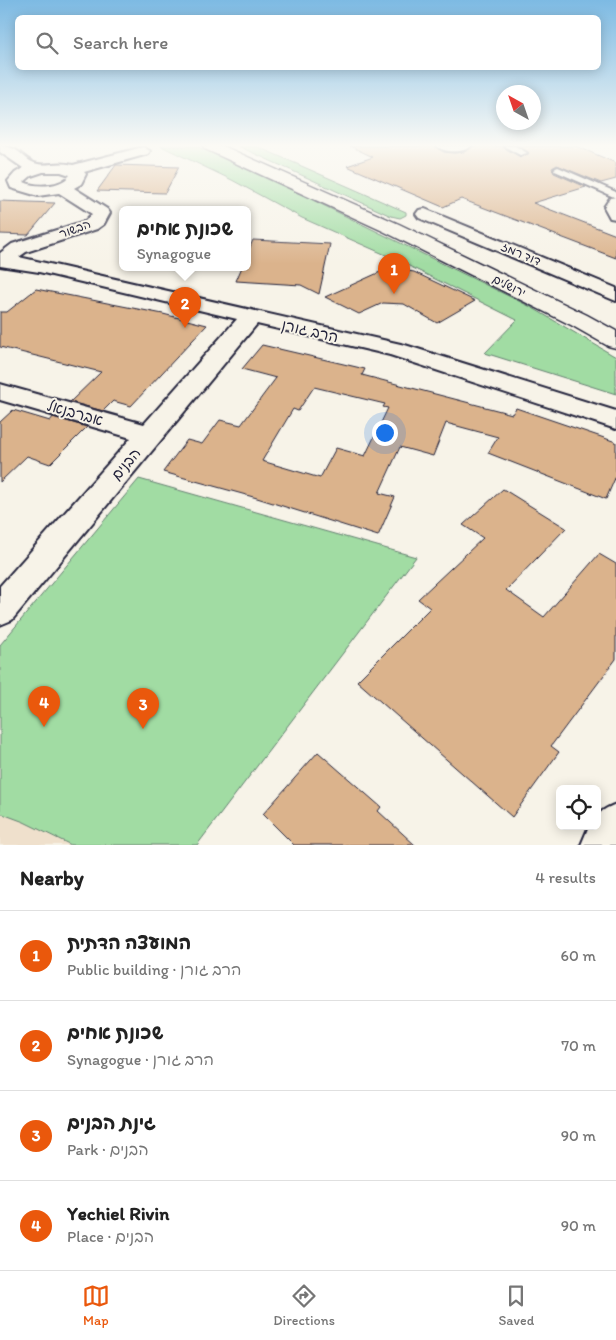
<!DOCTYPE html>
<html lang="en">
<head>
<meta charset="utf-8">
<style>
	:root { --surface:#fff; --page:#f2f2f2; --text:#222; --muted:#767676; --line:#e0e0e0; --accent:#ea580c }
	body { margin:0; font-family:Itim,"Playpen Sans Hebrew",sans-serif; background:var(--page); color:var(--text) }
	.controls { position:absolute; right:15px; bottom:15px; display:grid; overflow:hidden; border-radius:8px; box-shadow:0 2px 12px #0003 }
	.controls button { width:45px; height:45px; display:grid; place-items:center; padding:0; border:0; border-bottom:1px solid var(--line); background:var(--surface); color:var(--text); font:25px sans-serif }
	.compass { position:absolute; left:496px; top:85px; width:45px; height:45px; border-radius:50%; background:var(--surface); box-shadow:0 2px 12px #0003; rotate:320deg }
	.you { position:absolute; left:384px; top:432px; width:18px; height:18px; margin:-12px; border:4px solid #fff; border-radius:50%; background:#1a73e8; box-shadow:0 0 0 8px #1a73e833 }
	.badge { display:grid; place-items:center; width:32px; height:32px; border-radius:50%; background:var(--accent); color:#fff; font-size:16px; font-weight:700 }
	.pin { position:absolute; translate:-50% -41px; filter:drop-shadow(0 1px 2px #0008) }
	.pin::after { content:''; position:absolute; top:26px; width:18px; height:15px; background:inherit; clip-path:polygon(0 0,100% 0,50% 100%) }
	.popup { position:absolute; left:119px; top:206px; width:132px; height:65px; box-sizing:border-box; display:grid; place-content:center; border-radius:8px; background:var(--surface); filter:drop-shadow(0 1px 4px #0005); font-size:16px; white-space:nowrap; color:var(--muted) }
	.popup b { font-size:19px; color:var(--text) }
	.popup::after { content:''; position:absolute; left:50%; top:100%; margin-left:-10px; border:10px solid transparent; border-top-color:var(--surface) }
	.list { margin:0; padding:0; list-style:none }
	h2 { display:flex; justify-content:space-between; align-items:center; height:65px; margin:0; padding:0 20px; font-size:21px }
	h2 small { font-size:16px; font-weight:400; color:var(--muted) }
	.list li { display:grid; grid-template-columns:32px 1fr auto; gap:15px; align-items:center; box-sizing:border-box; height:90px; padding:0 20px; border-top:1px solid var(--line) }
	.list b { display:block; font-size:19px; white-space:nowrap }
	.list p { margin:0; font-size:16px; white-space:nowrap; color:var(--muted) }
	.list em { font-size:16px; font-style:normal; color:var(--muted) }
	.icon { flex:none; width:28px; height:28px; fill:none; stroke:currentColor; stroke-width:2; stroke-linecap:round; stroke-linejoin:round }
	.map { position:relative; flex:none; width:616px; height:845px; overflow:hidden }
	.search { position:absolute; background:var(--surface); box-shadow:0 2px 12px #0003; left:15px; right:15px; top:15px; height:55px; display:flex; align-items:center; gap:12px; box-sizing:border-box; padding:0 18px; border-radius:8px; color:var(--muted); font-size:19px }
	.sheet { height:425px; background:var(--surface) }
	nav { display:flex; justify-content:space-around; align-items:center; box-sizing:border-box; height:70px; border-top:1px solid var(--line); background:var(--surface); font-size:14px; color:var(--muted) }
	nav a { display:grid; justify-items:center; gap:2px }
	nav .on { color:var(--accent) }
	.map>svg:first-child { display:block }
</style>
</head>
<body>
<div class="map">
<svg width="616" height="845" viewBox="0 0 616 845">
	<rect width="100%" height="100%" fill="#f7f3e8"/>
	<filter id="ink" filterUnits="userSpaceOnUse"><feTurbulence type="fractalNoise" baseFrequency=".02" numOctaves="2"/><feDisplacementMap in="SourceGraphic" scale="10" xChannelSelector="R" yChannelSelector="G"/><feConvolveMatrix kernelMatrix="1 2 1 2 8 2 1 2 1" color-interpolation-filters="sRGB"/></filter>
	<g filter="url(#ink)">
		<path fill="#efe0cc" d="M 0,813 L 24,822 L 71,845 L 0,845 Z"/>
		<g fill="#a1dca3" stroke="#627f6f">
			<path d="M 161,146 L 196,146 L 286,187 L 531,307 L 616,357 L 616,394 L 485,353 L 517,320 L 395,259 L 302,218 L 232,180 Z"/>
			<path d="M 238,146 L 256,146 L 406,212 L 406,215 L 400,218 L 391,216 Z"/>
			<path d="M 139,479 L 416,557 L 197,845 L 71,845 L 24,822 L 0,813 L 0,645 Z"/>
		</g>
		<g fill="#dbb38c" stroke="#22223b" fill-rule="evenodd">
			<path d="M 350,146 L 435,146 L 444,152 L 454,153 L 464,152 L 473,146 L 502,146 L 521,157 L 529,153 L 519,146 L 576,146 L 616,163 L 616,179 L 601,183 L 557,165 L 552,168 L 554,173 L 586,187 L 533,203 L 616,235 L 616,258 L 461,199 L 443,207 L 347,166 L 373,157 Z"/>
			<path d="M 116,165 L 179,167 L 165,193 L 97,191 Z"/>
			<path d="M 0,201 L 55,203 L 28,235 L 0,234 Z"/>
			<path d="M 253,240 L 330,244 L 319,294 L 301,285 L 236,281 L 242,267 L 248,267 L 248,252 Z"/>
			<path d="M 389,268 L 414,272 L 475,301 L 437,323 L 404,304 L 383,303 L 359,314 L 325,297 Z"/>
			<path d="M 36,289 L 163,314 L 207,325 L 131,406 L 113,401 L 103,411 L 70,402 L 101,372 L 0,347 L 0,312 L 7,312 Z"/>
			<path d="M 262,345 L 365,369 L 362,375 L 512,414 L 516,408 L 616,442 L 616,476 L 606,499 L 488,453 L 498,437 L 446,423 L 433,456 L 400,447 L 379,493 L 395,497 L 378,536 L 257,498 L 163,472 L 187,440 L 202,444 L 220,420 L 241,425 L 276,378 L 242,369 ZM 314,387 L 385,404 L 383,407 L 388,408 L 365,456 L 336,448 L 320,478 L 262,461 L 293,409 L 298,411 Z"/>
			<path d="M 13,410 L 50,421 L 53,417 L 87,427 L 50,464 L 27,456 L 0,482 L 0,422 Z"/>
			<path d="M 503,489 L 566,528 L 506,590 L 544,617 L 599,554 L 616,564 L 616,659 L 551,746 L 559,752 L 512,817 L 357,681 L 430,608 L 418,599 L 483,538 L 463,525 Z"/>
			<path d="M 318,752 L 381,807 L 378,811 L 415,845 L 294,845 L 263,814 Z"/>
		</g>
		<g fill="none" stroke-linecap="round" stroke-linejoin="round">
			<defs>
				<g id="service">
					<path d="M 504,146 L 515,146 L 527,153 L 520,155 Z"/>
					<path d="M 558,167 L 616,192 L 616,198 L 555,171 L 554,169 Z"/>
				</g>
				<g id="minor">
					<path d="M 0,146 C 21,146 23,161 38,164 C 48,166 59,161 73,165 L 143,147 L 150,151 L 148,154 L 84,172 L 86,174 L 81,184 L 74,188 L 107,209 L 110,213 L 104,224 L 97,229 L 26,252 L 19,257 L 405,345 L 616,411 L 616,429 L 390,355 L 257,324 L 12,620 L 0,625 L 0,586 L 131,438 L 0,400 L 0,384 L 144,424 L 237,319 L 39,272 L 0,266 L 0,253 L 12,244 L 85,221 L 92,214 L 59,193 L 38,196 L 11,188 L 8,181 L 15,173 L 23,168 L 0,152 ZM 43,172 L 61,172 L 70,175 C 62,187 36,188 24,182 L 31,176 Z"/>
					<path d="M 437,146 L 471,146 C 464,153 444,153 437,146 Z"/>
					<path d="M 616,197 L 616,219 L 610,218 L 604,207 L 610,198 Z"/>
					<path d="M 425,209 L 616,288 L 616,301 L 419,218 L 416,214 L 419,210 Z"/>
					<path d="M 616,804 L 616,845 L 581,845 L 589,826 L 597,826 C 597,811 603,810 616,804 Z"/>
				</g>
				<path id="secondary" d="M 203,146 L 223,146 L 399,224 L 587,315 L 616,331 L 616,348 L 608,346 L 571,325 L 385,232 L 205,149 Z"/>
			</defs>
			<use href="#service" stroke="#22223b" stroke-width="4"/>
			<use href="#minor" stroke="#22223b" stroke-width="4"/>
			<use href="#secondary" stroke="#22223b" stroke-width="3"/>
			<use href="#service" fill="#f7f3e8" fill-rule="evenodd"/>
			<use href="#minor" fill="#f7f3e8" fill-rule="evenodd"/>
			<use href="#secondary" fill="#f7f3e8" fill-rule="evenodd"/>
		</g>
	</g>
	<linearGradient id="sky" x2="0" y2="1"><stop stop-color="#7dbae3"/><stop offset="0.55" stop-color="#fbfaf5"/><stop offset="1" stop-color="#fbfaf5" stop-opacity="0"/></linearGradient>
	<rect width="616" height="264" fill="url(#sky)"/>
	<g text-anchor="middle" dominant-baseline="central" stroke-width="4" stroke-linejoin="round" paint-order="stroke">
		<g font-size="12" fill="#22223b" stroke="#f7f3e8">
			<text transform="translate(75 229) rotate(-20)">הבשור</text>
			<text transform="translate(521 254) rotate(23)">דוד רמז</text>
			<text transform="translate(509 286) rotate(26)">ירושלים</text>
		</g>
		<g font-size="15" fill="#22223b" stroke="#f7f3e8">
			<text transform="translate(310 331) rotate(13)">הרב גורן</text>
			<text transform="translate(75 413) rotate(16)">אברבנאל</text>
			<text transform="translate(126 464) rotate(-50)">הבנים</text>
		</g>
	</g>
</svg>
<div class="controls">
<button><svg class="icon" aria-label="locate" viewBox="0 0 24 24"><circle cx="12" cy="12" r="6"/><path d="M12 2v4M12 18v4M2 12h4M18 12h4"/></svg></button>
</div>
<svg class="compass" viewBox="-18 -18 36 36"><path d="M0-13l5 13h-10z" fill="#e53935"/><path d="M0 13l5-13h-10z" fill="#767676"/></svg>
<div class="you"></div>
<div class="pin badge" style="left:394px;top:294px">1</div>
<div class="pin badge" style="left:185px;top:328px">2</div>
<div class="popup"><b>שכונת אחים</b>Synagogue</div>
<div class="pin badge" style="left:143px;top:729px">3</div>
<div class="pin badge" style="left:44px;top:727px">4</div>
<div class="search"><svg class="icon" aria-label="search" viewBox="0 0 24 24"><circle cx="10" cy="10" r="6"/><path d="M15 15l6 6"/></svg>Search here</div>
</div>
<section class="sheet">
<h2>Nearby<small>4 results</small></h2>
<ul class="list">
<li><span class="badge">1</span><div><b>המועצה הדתית</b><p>Public building · הרב גורן</p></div><em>60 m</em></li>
<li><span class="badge">2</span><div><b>שכונת אחים</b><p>Synagogue · הרב גורן</p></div><em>70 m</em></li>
<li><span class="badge">3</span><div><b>גינת הבנים</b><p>Park · הבנים</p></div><em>90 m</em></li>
<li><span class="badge">4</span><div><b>Yechiel Rivin</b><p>Place · הבנים</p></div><em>90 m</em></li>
</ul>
</section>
<nav>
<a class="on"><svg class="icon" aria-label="map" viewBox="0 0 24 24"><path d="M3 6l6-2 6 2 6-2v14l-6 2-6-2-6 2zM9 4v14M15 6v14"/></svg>Map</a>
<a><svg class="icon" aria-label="directions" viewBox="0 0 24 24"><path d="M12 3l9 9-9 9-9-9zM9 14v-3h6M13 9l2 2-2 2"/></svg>Directions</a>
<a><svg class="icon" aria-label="saved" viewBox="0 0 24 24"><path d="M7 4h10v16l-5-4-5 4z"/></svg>Saved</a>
</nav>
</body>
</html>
